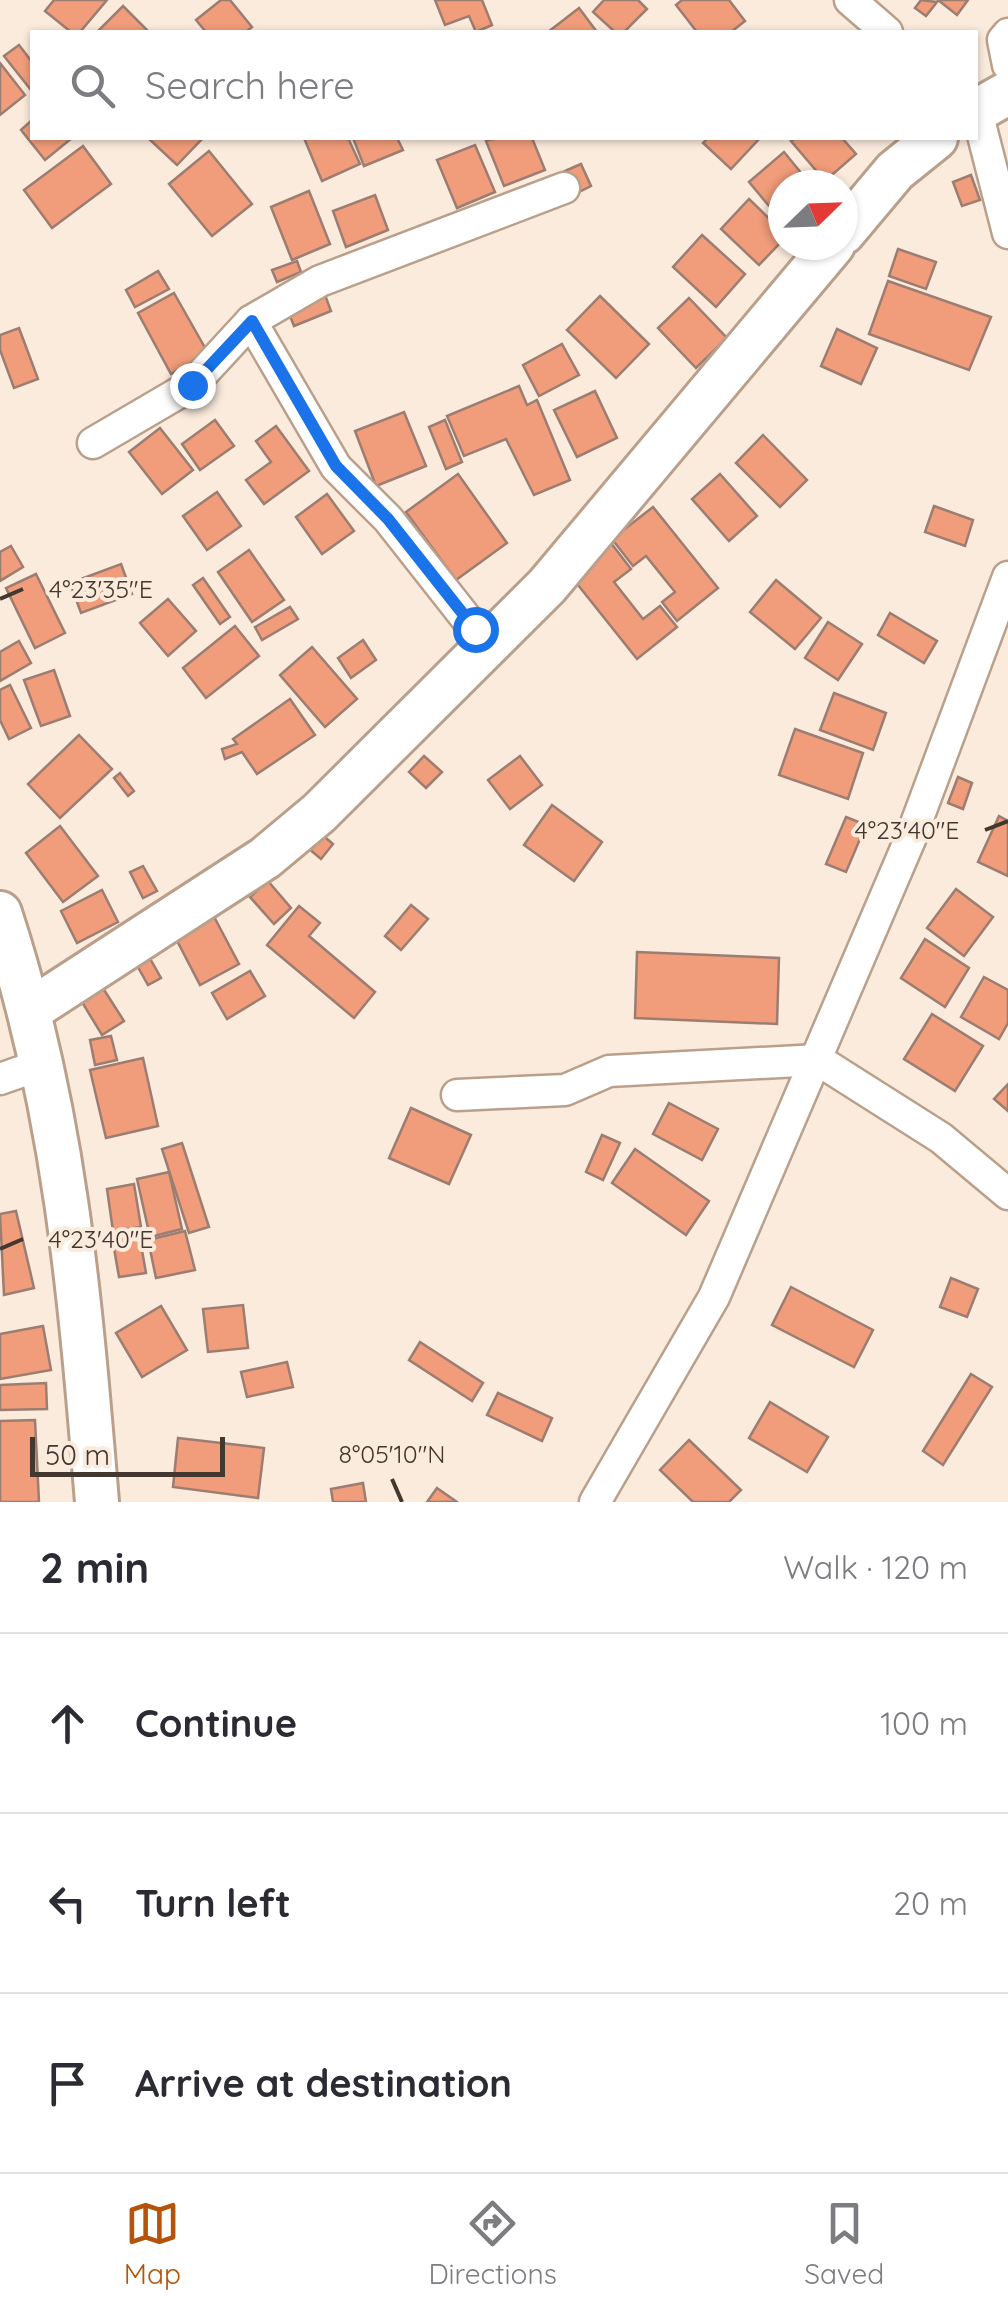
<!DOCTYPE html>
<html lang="en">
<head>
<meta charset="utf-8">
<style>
	:root { --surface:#fff; --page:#f7f7f7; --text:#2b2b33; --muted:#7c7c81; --line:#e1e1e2; --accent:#b45309 }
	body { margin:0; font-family:Quicksand,sans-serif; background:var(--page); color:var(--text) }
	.compass { position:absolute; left:768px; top:170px; width:90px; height:90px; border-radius:50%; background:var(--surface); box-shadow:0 2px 8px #0004; rotate:67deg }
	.scale { position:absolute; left:30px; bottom:25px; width:195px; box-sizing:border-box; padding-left:10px; border:5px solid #42382f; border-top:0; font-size:28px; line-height:35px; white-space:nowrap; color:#42382f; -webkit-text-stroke:8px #fbebdd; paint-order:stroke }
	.stop { position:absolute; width:30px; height:30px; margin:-22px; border:8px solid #1a73e8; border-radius:50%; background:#fff }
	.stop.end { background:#1a73e8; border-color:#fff; box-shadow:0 2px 10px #0008 }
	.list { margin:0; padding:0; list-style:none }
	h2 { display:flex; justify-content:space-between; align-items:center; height:130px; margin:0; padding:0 40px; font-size:42px }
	h2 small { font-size:32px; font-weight:400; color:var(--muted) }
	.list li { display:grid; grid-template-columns:65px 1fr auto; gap:30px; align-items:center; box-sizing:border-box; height:180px; padding:0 40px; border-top:2px solid var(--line) }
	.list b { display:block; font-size:38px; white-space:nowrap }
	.list em { font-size:32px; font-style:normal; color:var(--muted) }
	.icon { flex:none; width:55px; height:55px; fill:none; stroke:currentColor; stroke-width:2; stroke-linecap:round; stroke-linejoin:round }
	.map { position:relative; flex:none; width:1008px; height:1502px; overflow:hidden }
	.search { position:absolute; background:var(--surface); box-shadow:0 2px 8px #0004; left:30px; right:30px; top:30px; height:110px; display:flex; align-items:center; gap:25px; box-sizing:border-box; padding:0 35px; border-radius:0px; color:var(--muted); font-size:38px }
	.sheet { height:670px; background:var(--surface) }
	nav { display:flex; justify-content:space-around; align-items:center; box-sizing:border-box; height:140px; border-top:2px solid var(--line); background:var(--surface); font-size:28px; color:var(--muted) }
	nav a { display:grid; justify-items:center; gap:5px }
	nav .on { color:var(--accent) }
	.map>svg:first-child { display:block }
</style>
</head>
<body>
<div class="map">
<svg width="1008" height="1502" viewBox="0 0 1008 1502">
	<rect width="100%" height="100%" fill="#fbebdd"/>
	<g fill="#f19c7a" stroke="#9c7d71" stroke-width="2.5">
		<path d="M 54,0 L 107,0 L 80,32 L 71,32 L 45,11 Z"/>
		<path d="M 221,0 L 230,0 L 252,27 L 246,32 L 206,32 L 196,20 Z"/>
		<path d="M 435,0 L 482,0 L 492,25 L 476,32 L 469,16 L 445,25 Z"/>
		<path d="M 604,0 L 638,0 L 647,9 L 624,32 L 615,32 L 593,12 Z"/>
		<path d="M 682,0 L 729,0 L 745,21 L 731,32 L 697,32 L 676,5 Z"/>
		<path d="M 921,0 L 937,2 L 926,16 L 915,8 Z"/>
		<path d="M 938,0 L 968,0 L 957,15 Z"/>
		<path d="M 123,6 L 149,32 L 97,32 Z"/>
		<path d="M 579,8 L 597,32 L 548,32 Z"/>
		<path d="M 19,45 L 32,62 L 31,90 L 4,56 Z"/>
		<path d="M 0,63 L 25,95 L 0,115 Z"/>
		<path d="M 32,120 L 32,138 L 72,138 L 45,160 L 21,130 Z"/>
		<path d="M 148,138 L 203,138 L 177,165 Z"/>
		<path d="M 304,138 L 348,138 L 360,164 L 322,181 Z"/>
		<path d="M 353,138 L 397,138 L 403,150 L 364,166 Z"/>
		<path d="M 495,138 L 532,138 L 545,170 L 504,186 L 486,141 Z"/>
		<path d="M 708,138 L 760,138 L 731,169 L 703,143 Z"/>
		<path d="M 796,138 L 842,138 L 856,154 L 825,181 L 791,141 Z"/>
		<path d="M 475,145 L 495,192 L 457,208 L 437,160 Z"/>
		<path d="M 83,146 L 111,184 L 52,228 L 24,190 Z"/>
		<path d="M 209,151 L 252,204 L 212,236 L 169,184 Z"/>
		<path d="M 784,152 L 811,185 L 783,185 L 783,214 L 779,218 L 749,182 Z"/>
		<path d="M 581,164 L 591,186 L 575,194 L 565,171 Z"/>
		<path d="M 971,175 L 980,200 L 962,206 L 953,182 Z"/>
		<path d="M 309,191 L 330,244 L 292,260 L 271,207 Z"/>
		<path d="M 375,195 L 388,230 L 346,247 L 333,211 Z"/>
		<path d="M 749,199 L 783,232 L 783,240 L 759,265 L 721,229 Z"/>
		<path d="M 702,235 L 745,274 L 716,307 L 673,267 Z"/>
		<path d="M 898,249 L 936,262 L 926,289 L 889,276 Z"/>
		<path d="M 297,261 L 301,272 L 277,282 L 272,270 Z"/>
		<path d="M 158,271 L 169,289 L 135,307 L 126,290 Z"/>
		<path d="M 888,281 L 991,317 L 969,370 L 869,334 Z"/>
		<path d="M 174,293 L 208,353 L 171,374 L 138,313 Z"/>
		<path d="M 325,295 L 331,311 L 294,326 L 288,311 Z"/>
		<path d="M 600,296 L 649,344 L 616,378 L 567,330 Z"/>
		<path d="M 689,298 L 727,338 L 696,368 L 658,328 Z"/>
		<path d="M 19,328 L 38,379 L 14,388 L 0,350 L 0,335 Z"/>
		<path d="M 837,329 L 877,348 L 861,384 L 821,366 Z"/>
		<path d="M 562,344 L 579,375 L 539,396 L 523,365 Z"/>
		<path d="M 519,386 L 527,405 L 537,400 L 570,480 L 534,495 L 506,439 L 464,456 L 447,416 Z"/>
		<path d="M 595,391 L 617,438 L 577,457 L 554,410 Z"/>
		<path d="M 404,412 L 426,466 L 376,486 L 355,431 Z"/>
		<path d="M 215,420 L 234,446 L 200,470 L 182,444 Z"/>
		<path d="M 445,420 L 462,462 L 446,469 L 429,427 Z"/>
		<path d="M 276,426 L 309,471 L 264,504 L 246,480 L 271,462 L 256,441 Z"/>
		<path d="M 160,428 L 193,470 L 162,494 L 129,452 Z"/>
		<path d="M 763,435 L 807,480 L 780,507 L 736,463 Z"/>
		<path d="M 458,474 L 507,543 L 456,580 L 406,512 Z"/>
		<path d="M 720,474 L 757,516 L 729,541 L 692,499 Z"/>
		<path d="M 217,492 L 241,526 L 207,550 L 183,516 Z"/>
		<path d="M 327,494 L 354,531 L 322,554 L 296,517 Z"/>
		<path d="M 934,506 L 973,520 L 965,546 L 925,532 Z"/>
		<path d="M 653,507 L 718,588 L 677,621 L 662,602 L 675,592 L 646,556 L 633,566 L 612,539 Z"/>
		<path d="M 611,543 L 631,569 L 614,582 L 643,619 L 660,606 L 677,627 L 637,659 L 570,575 Z"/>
		<path d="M 11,546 L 23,567 L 0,581 L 0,552 Z"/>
		<path d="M 249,550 L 284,600 L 252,622 L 218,572 Z"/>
		<path d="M 121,564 L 132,594 L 81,613 L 70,583 Z"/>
		<path d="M 36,574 L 65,633 L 35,648 L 6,588 Z"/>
		<path d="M 203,578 L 230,617 L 220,624 L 193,585 Z"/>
		<path d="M 776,580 L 821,618 L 795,649 L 750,612 Z"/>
		<path d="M 168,599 L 196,631 L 168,656 L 140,623 Z"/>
		<path d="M 290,607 L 298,619 L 262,640 L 255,627 Z"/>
		<path d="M 890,613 L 937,641 L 924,663 L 878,635 Z"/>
		<path d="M 828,622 L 862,644 L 838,680 L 805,658 Z"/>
		<path d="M 235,626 L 259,656 L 206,698 L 183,668 Z"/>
		<path d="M 363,640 L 376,660 L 351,678 L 338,658 Z"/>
		<path d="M 19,641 L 31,663 L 0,681 L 0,652 Z"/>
		<path d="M 312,647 L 357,699 L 325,727 L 280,675 Z"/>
		<path d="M 54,670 L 70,716 L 41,726 L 24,680 Z"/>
		<path d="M 10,685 L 31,728 L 9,739 L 0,720 L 0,690 Z"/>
		<path d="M 834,693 L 886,713 L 873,750 L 820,730 Z"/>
		<path d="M 290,699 L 315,735 L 257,774 L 242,752 L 225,759 L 222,749 L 237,744 L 233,739 Z"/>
		<path d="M 795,729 L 863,753 L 848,799 L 779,775 Z"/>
		<path d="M 79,735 L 112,769 L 60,818 L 28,784 Z"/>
		<path d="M 424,756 L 442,772 L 426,788 L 409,772 Z"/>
		<path d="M 520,756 L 542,785 L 510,809 L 488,780 Z"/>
		<path d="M 120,773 L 134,791 L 128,796 L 114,778 Z"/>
		<path d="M 958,777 L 972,783 L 963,809 L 948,803 Z"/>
		<path d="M 552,805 L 602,842 L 574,881 L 524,845 Z"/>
		<path d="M 999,816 L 1008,821 L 1008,876 L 978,862 Z"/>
		<path d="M 846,817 L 866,825 L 846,872 L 826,864 Z"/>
		<path d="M 60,826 L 98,876 L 63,902 L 26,853 Z"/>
		<path d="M 314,828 L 333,844 L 321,859 L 302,843 Z"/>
		<path d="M 143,866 L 157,891 L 143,898 L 130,872 Z"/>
		<path d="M 268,881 L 291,908 L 274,924 L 250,897 Z"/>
		<path d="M 956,889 L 993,917 L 964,956 L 927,928 Z"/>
		<path d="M 102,890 L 118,922 L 77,943 L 61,911 Z"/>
		<path d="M 411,905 L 428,919 L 401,950 L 385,936 Z"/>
		<path d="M 299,906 L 320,923 L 309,936 L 375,992 L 354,1018 L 267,945 Z"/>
		<path d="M 211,911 L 239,964 L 200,985 L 172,931 Z"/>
		<path d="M 925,939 L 969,968 L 945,1007 L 901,978 Z"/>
		<path d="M 143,946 L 161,978 L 148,985 L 130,953 Z"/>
		<path d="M 637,952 L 779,958 L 777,1024 L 635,1018 Z"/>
		<path d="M 92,971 L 124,1021 L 102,1035 L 71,984 Z"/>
		<path d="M 250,971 L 265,996 L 227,1019 L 212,993 Z"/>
		<path d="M 984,977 L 1008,990 L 1008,1023 L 999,1039 L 961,1017 Z"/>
		<path d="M 932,1014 L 983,1046 L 955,1091 L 904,1059 Z"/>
		<path d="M 111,1036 L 117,1060 L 95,1065 L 90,1040 Z"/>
		<path d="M 143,1058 L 158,1126 L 106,1138 L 90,1070 Z"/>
		<path d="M 1008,1084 L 1008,1111 L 994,1099 Z"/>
		<path d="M 669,1103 L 718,1129 L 702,1160 L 653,1134 Z"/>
		<path d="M 411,1108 L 471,1135 L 449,1184 L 389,1158 Z"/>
		<path d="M 602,1135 L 620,1143 L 603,1180 L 586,1172 Z"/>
		<path d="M 182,1143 L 209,1227 L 189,1233 L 162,1149 Z"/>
		<path d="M 635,1149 L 709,1201 L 686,1235 L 612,1183 Z"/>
		<path d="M 169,1172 L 182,1229 L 150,1237 L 137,1179 Z"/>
		<path d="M 134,1184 L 141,1227 L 113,1231 L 107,1189 Z"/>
		<path d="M 16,1211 L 34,1288 L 4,1295 L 0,1214 Z"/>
		<path d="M 185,1231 L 195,1270 L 156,1278 L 148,1240 Z"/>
		<path d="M 139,1233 L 146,1273 L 119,1277 L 112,1237 Z"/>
		<path d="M 951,1278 L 978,1289 L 967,1317 L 940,1307 Z"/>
		<path d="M 791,1287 L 873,1330 L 854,1367 L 772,1325 Z"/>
		<path d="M 243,1305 L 248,1348 L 208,1352 L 203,1309 Z"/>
		<path d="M 161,1306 L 187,1350 L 142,1377 L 116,1333 Z"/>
		<path d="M 43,1326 L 51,1370 L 0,1379 L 0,1334 Z"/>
		<path d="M 420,1342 L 483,1383 L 472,1401 L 409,1360 Z"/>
		<path d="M 287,1362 L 293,1387 L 247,1397 L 241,1372 Z"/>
		<path d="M 971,1374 L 992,1387 L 943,1465 L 923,1451 Z"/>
		<path d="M 46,1383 L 47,1409 L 0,1410 L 0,1385 Z"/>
		<path d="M 498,1393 L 552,1418 L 542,1441 L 487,1415 Z"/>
		<path d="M 770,1402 L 828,1437 L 807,1472 L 749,1438 Z"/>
		<path d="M 35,1420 L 39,1502 L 0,1502 L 0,1421 Z"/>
		<path d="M 178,1438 L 264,1448 L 258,1498 L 173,1487 Z"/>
		<path d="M 689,1440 L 741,1490 L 729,1502 L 693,1502 L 660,1470 Z"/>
		<path d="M 363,1483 L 366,1502 L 333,1502 L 331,1489 Z"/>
		<path d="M 437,1488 L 457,1502 L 427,1502 Z"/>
	</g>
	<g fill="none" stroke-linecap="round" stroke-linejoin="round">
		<defs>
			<g id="street">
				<path d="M 850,0 L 887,32"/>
				<path d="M 1008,34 L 1003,40 L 1008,65"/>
				<path d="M 976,108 L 1008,233"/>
				<path d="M 251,321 L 336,467 L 388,519 L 488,646"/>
				<path d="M 93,443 L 192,385 L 251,321 L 320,281 L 564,188"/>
				<path d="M 0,1079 L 43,1064"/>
				<path d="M 457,1095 L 565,1090 L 609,1071 L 818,1060 L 941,1138 L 1008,1194"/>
				<path d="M 595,1502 L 714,1297 L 911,837 L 1008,577"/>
			</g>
			<g id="secondary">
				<path d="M 976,111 L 1008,93"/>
				<path d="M 843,233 L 895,171 L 936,138"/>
				<path d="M 0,913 C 65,1111 80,1296 97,1502"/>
				<path d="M 32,1009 L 265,858 L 319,813 L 547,586 L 833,245"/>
			</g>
		</defs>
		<use href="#street" stroke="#baa08b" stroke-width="35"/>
		<use href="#secondary" stroke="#baa08b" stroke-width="48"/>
		<use href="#street" stroke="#fff" stroke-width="30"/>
		<use href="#secondary" stroke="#fff" stroke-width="42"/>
	</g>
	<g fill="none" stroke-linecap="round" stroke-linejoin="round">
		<path stroke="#1a73e8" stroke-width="12" d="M 192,385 L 252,321 L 336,466 L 388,519 L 475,629"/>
	</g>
	<path fill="none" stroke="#42382f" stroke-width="4" d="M 0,599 L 23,589M 985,830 L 1008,821M 0,1249 L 23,1239M 392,1479 L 402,1502"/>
	<g font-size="25" text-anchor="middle" fill="#42382f" stroke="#fbebdd" stroke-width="8" stroke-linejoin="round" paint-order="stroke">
		<text x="101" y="598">4°23'35"E</text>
		<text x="907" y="839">4°23'40"E</text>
		<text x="101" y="1248">4°23'40"E</text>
		<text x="392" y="1463">8°05'10"N</text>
	</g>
</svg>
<svg class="compass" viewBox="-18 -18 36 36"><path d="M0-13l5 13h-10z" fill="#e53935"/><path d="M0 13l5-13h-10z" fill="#7c7c81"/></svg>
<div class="scale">50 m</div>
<div class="stop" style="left:475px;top:629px"></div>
<div class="stop end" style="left:192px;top:385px"></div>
<div class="search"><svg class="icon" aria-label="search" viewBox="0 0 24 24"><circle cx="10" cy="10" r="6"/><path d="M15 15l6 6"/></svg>Search here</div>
</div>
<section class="sheet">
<h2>2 min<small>Walk · 120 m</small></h2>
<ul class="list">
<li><svg class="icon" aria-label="ahead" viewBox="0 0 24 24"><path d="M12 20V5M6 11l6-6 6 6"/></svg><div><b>Continue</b></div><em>100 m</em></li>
<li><svg class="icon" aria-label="left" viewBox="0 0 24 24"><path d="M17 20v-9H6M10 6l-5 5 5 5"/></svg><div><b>Turn left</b></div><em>20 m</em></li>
<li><svg class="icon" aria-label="arrive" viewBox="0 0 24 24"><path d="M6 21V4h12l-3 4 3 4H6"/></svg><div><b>Arrive at destination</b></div></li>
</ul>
</section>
<nav>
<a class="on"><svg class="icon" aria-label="map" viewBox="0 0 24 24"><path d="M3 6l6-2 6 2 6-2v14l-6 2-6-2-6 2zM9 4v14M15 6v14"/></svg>Map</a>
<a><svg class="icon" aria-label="directions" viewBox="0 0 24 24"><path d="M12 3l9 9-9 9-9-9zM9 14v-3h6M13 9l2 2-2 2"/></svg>Directions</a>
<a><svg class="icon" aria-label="saved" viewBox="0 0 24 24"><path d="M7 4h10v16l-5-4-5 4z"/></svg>Saved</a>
</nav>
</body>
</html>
